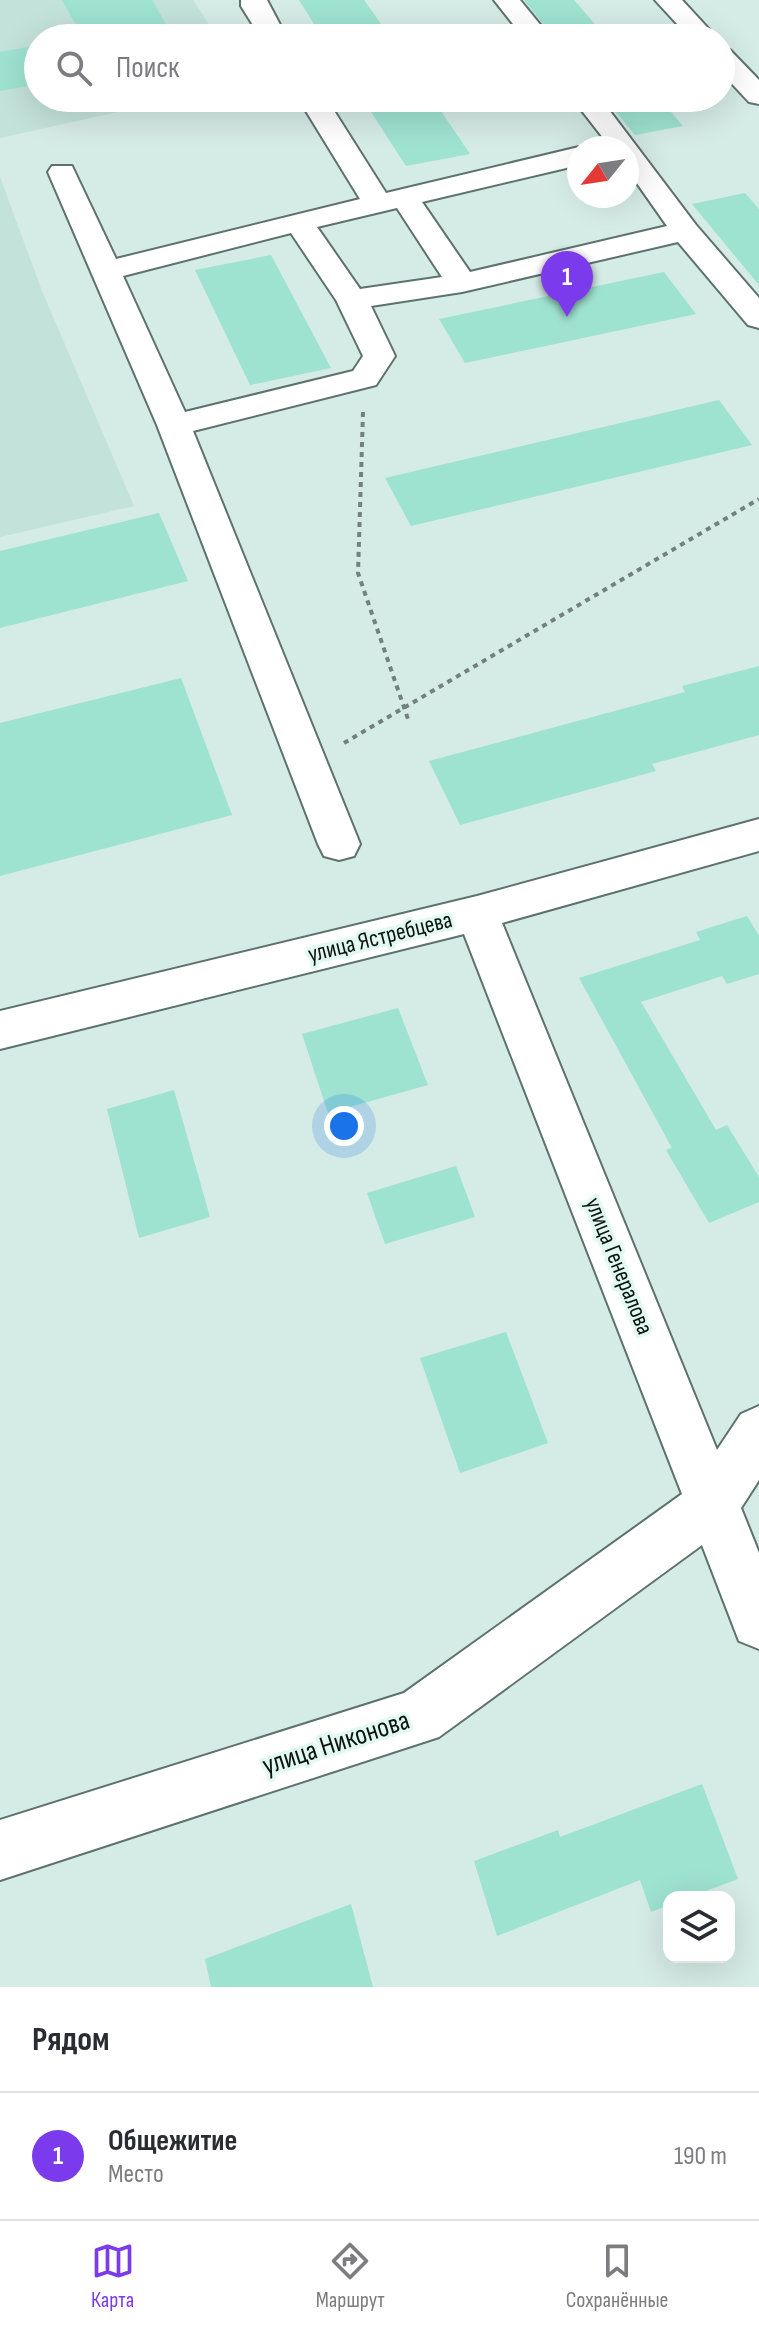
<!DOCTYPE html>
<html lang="ru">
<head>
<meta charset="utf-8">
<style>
	:root { --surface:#fff; --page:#f2f2f3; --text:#2b2b33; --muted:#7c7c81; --line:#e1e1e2; --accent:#7c3aed }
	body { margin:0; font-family:"Sofia Sans Condensed",sans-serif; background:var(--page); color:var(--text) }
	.controls { position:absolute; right:24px; bottom:24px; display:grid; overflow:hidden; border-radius:16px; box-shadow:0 8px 32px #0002 }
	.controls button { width:72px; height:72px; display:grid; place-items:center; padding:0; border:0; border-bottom:2px solid var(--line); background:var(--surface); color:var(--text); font:40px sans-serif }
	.compass { position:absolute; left:567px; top:136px; width:72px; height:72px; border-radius:50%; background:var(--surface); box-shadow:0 8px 32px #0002; rotate:240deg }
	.you { position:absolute; left:344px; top:1126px; width:28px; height:28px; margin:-20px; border:6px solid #fff; border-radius:50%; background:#1a73e8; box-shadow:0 0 0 12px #1a73e833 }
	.badge { display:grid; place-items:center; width:52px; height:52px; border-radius:50%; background:var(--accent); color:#fff; font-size:26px; font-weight:700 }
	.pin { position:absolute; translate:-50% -66px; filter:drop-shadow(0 2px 4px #0008) }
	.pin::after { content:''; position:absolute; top:42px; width:28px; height:24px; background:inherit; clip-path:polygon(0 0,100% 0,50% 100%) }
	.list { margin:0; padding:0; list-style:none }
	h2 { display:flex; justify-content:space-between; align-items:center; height:104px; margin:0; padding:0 32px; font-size:34px }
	h2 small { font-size:26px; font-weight:400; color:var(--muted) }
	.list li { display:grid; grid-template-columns:52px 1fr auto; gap:24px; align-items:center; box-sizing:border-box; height:128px; padding:0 32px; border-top:2px solid var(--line) }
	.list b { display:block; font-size:30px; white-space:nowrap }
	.list p { margin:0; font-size:26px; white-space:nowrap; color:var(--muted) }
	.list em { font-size:26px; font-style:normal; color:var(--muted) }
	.icon { flex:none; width:44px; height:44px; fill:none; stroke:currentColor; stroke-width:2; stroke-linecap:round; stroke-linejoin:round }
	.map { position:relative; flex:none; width:759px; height:1987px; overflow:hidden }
	.search { position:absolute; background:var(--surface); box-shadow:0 8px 32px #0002; left:24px; right:24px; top:24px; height:88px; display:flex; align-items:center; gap:20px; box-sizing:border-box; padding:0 28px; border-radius:44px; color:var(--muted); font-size:30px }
	.sheet { height:232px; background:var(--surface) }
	nav { display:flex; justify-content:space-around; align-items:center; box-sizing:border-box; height:112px; border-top:2px solid var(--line); background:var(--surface); font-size:22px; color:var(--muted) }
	nav a { display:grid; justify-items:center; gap:4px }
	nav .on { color:var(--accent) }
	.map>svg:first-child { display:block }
</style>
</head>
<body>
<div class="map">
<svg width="759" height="1987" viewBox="0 0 759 1987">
	<rect width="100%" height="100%" fill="#d5ebe5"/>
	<g fill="#c3e2d9">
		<path d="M 0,0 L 193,0 L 218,38 L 38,38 L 38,98 L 181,98 L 0,138 Z"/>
		<path d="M 0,177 L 42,291 L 134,506 L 0,537 Z"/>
	</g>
	<g fill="#9ee2d0">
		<path d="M 62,0 L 152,0 L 174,38 L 83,38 Z"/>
		<path d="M 299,0 L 364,0 L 391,38 L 323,38 Z"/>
		<path d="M 524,0 L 574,0 L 607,38 L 554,38 Z"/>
		<path d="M 38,45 L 38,84 L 0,91 L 0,52 Z"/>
		<path d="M 362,98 L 432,98 L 470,154 L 406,166 Z"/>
		<path d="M 604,98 L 659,98 L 683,126 L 635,135 Z"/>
		<path d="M 745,193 L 759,209 L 759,285 L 692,204 Z"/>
		<path d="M 271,255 L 331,368 L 250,385 L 195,270 Z"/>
		<path d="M 664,272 L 696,314 L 465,363 L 439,319 Z"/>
		<path d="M 719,400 L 752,445 L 411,526 L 385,478 Z"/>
		<path d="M 159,513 L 188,581 L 0,628 L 0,551 Z"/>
		<path d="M 759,666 L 759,735 L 652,764 L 656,771 L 460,825 L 429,761 L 685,692 L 682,686 Z"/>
		<path d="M 181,678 L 232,815 L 0,876 L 0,723 Z"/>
		<path d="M 747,916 L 759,936 L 759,974 L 727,984 L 722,976 L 641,1002 L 716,1130 L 727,1125 L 759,1177 L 759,1202 L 709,1223 L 666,1150 L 672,1148 L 579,978 L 700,940 L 696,932 Z"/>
		<path d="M 398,1008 L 428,1085 L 328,1113 L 302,1034 Z"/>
		<path d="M 174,1090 L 210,1217 L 139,1238 L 107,1109 Z"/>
		<path d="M 456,1166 L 475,1217 L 385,1244 L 367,1193 Z"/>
		<path d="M 506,1332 L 548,1443 L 460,1473 L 420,1358 Z"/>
		<path d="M 702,1784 L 738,1879 L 690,1897 L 669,1897 L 669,1905 L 651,1912 L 640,1880 L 497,1936 L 474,1861 L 558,1830 L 560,1837 Z"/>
		<path d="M 351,1904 L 373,1987 L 211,1987 L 205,1959 Z"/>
	</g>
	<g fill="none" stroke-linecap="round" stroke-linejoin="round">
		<defs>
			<g id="minor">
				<path d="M 241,0 L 267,0 L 287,38 L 261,38 L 241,6 Z"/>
				<path d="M 494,0 L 520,0 L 551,38 L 524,38 Z"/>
				<path d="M 655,0 L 682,0 L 717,38 L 690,38 Z"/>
				<path d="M 721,48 L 730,50 L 759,80 L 759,104 L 749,102 L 721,72 Z"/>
				<path d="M 298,98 L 326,98 L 386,193 L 579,147 L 581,148 L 579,165 L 422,202 L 470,272 L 667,226 L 627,169 L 627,148 L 611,148 L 572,98 L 600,98 L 696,225 L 759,298 L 759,328 L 748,325 L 678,242 L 462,292 L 371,306 L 395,356 L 376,385 L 193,431 L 360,844 L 354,856 L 339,860 L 324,856 L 318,844 L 157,425 L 48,172 L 52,166 L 72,166 L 116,259 L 360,199 ZM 397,208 L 442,277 L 360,289 L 317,227 ZM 291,233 L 336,300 L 363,356 L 353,371 L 185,412 L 123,276 Z"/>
				<path d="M 759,819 L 759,851 L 502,923 L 717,1450 L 741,1414 L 759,1406 L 759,1480 L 741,1508 L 759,1553 L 759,1649 L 739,1641 L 702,1545 L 439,1737 L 0,1880 L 0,1820 L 404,1693 L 682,1494 L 464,934 L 0,1049 L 0,1011 L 477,896 Z"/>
			</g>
		</defs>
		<use href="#minor" stroke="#5e726d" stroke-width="4"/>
		<g stroke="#72817c" stroke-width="4" stroke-dasharray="5 5" stroke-linecap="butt">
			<path d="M 363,412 L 358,573 L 409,722"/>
			<path d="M 344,743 L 759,499"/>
		</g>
		<use href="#minor" fill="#fff" fill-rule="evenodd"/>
	</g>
	<g text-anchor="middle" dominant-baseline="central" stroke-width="7" stroke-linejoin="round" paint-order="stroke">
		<g font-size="24" fill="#0c1411" stroke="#e2f9f2">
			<text transform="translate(380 937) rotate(-14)">улица Ястребцева</text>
			<text transform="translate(619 1266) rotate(68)">улица Генералова</text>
		</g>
		<g font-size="28" fill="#0c1411" stroke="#e2f9f2">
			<text transform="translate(336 1743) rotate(-18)">улица Никонова</text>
		</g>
	</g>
</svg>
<div class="controls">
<button><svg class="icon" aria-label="layers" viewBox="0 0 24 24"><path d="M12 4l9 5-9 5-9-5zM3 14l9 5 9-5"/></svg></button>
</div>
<svg class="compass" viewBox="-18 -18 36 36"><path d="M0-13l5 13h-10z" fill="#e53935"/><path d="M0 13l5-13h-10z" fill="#7c7c81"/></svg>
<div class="you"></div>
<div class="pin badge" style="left:567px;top:317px">1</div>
<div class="search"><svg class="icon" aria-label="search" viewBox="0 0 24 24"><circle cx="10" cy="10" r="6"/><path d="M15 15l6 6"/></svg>Поиск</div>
</div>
<section class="sheet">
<h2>Рядом<small></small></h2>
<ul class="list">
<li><span class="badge">1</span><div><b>Общежитие</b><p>Место</p></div><em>190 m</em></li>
</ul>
</section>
<nav>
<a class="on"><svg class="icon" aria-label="map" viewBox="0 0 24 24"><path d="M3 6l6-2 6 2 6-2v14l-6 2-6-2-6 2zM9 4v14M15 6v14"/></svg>Карта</a>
<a><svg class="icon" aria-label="directions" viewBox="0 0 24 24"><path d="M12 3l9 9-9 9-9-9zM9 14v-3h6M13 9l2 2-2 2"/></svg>Маршрут</a>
<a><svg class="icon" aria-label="saved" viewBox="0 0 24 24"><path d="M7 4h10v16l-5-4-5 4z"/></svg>Сохранённые</a>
</nav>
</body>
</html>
